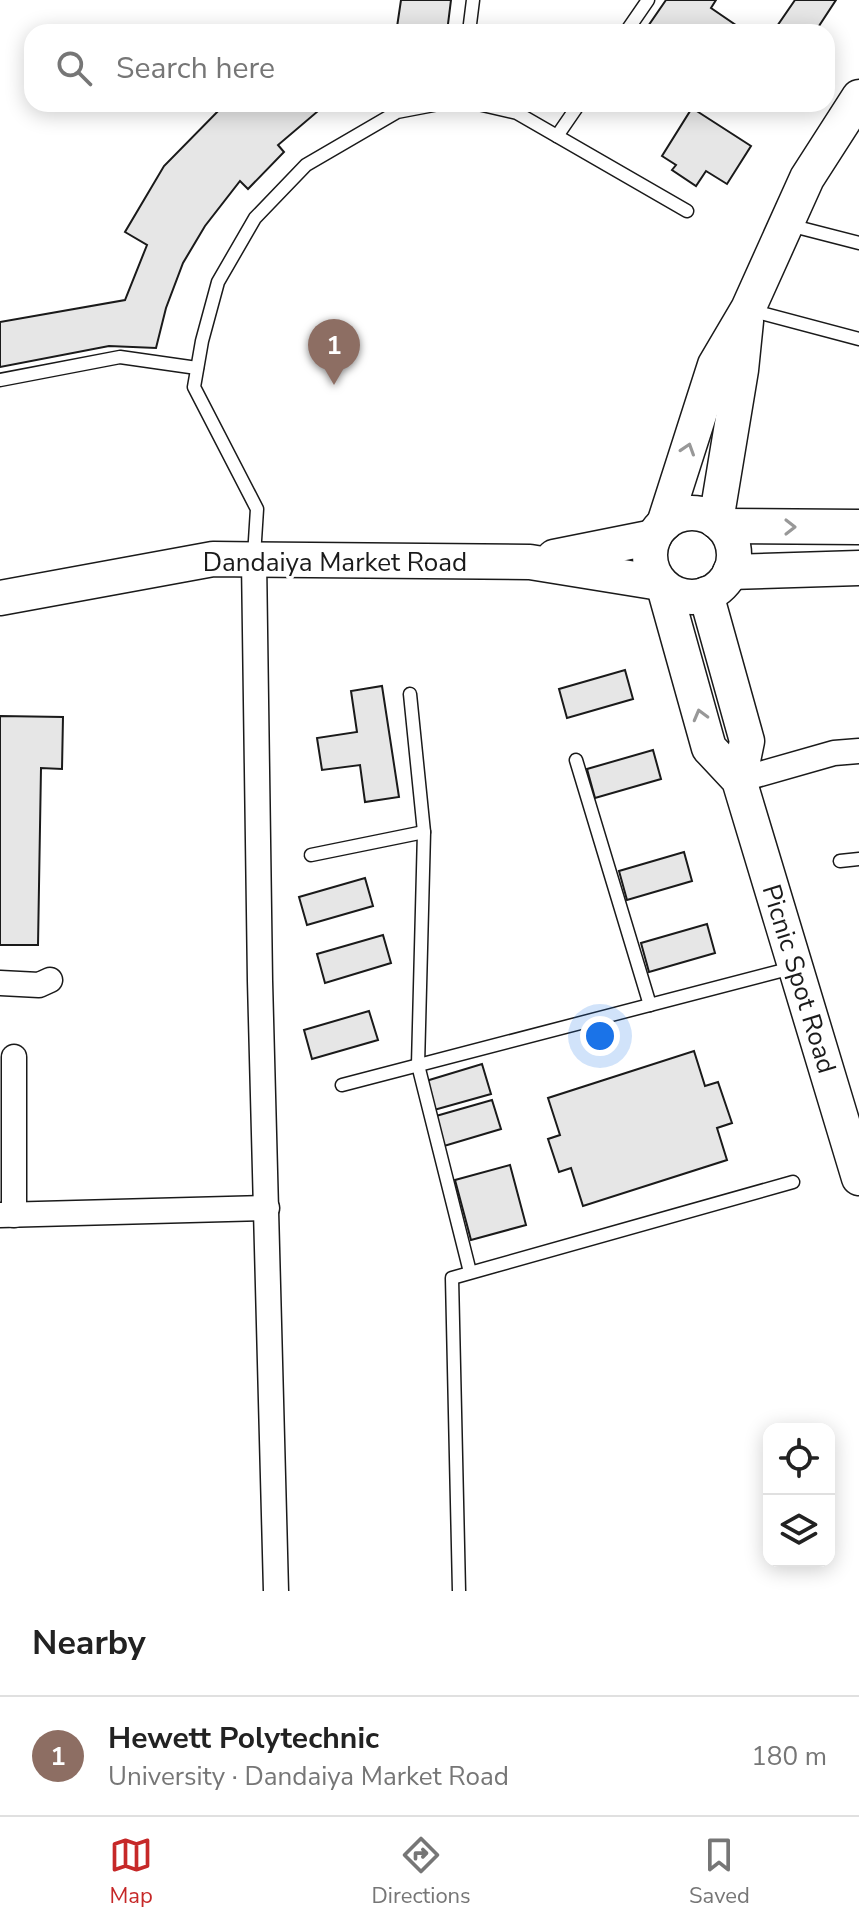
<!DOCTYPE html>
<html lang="en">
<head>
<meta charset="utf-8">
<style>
	:root { --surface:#fff; --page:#f6f6f6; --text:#222; --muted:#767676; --line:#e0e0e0; --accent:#c62828 }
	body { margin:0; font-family:"Nunito Sans",sans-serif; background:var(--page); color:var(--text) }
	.controls { position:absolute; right:24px; bottom:24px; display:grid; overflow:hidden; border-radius:16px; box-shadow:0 4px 20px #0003 }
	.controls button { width:72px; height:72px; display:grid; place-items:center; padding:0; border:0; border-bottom:2px solid var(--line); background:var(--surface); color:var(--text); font:40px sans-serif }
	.you { position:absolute; left:600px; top:1036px; width:28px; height:28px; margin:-20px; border:6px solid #fff; border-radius:50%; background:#1a73e8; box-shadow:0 0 0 12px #1a73e833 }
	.badge { display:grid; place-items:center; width:52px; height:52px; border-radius:50%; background:var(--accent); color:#fff; font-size:26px; font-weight:700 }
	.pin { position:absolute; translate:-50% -66px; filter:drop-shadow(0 2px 4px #0008) }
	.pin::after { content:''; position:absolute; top:42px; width:28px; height:24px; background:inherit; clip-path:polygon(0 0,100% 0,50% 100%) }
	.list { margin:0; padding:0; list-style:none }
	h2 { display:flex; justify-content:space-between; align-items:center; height:104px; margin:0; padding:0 32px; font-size:34px }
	h2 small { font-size:26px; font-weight:400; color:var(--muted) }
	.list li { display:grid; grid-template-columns:52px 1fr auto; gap:24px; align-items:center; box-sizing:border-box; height:120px; padding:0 32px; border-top:2px solid var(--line) }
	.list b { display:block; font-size:30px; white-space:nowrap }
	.list p { margin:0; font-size:26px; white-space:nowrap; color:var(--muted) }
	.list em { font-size:26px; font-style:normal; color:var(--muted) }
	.icon { flex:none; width:44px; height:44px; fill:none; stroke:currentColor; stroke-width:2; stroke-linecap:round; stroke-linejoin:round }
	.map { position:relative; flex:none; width:859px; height:1591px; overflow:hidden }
	.search { position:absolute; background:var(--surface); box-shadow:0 4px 20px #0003; left:24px; right:24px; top:24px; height:88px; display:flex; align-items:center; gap:20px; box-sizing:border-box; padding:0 28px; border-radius:24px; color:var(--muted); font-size:30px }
	.sheet { height:224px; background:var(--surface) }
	nav { display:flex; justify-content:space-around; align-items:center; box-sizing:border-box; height:112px; border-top:2px solid var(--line); background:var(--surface); font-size:22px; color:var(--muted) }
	nav a { display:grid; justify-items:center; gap:4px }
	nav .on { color:var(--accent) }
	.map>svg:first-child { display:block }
</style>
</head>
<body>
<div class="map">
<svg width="859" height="1591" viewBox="0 0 859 1591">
	<rect width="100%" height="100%" fill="#fff"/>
	<g fill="#e6e6e6" stroke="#1a1a1a" stroke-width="2">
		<path d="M 401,0 L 451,0 L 447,32 L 386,32 L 397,27 Z"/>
		<path d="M 666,0 L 716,0 L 711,8 L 746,32 L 644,32 Z"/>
		<path d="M 795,0 L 836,0 L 815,32 L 773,32 Z"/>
		<path d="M 225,104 L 333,104 L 318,111 L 278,145 L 284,152 L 248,189 L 240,181 L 205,226 L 183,263 L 166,308 L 156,348 L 109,346 L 0,367 L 0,322 L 125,300 L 147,245 L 125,232 L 164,166 Z"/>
		<path d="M 692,108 L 751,146 L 727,184 L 706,171 L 696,186 L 672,170 L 676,165 L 662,156 Z"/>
		<path d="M 625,670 L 633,699 L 567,718 L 559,689 Z"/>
		<path d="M 382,686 L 399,797 L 365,802 L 360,765 L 322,770 L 317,738 L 357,732 L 351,691 Z"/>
		<path d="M 0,716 L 63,717 L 62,769 L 41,768 L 38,945 L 0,945 Z"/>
		<path d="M 653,750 L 661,779 L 595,798 L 587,769 Z"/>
		<path d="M 684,852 L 692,881 L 627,900 L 619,871 Z"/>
		<path d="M 365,878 L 373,906 L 307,925 L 299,897 Z"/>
		<path d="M 707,924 L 715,953 L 649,972 L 641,943 Z"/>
		<path d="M 383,935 L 391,963 L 325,983 L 317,954 Z"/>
		<path d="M 369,1011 L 378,1040 L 312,1059 L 304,1030 Z"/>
		<path d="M 694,1051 L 705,1086 L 718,1082 L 732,1123 L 717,1128 L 727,1160 L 583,1206 L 571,1168 L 559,1172 L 548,1139 L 560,1135 L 548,1098 Z"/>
		<path d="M 482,1064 L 491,1094 L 434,1110 L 426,1081 Z"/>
		<path d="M 492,1100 L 501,1129 L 444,1146 L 436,1116 Z"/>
		<path d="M 510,1165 L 526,1225 L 471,1240 L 455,1180 Z"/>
	</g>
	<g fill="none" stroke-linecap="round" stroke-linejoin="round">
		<defs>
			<g id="lane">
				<path d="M 469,32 L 473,0"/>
				<path d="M 626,32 L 648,0"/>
				<path d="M 478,104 L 517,113 L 687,211"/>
				<path d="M 557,136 L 579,104"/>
				<path d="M 789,225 L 859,243"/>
				<path d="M 750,310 L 859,339"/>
				<path d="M 0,380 L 120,357 L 197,368"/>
				<path d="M 254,556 L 257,509 L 194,387 L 202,341 L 218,282 L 255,218 L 306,165 L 397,112 L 439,104"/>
				<path d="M 410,694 L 424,832 L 418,1065 L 470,1272"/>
				<path d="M 576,760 L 650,1005"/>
				<path d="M 311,855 L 424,832"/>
				<path d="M 840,861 L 859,859"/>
				<path d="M 342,1085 L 792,968"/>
				<path d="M 459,1591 L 452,1278 L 793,1182"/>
			</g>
			<g id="street">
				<path d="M 254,560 L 260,981 L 276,1591"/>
				<path d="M 739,780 L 834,753 L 859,751"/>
				<path d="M 0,983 L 39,985 L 50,980"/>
				<path d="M 0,1215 L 267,1208"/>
				<path d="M 14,1215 L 14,1057"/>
			</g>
			<g id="secondary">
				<circle cx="692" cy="555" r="42"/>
				<path d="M 716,521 L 741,370 L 746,321"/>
				<path d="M 664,524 L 715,365 L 748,309 L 807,178 L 859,97"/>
				<path d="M 722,526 L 859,527"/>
				<path d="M 554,557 L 654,537"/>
				<path d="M 730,572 L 859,568"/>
				<path d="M 664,587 L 709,748 L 739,780 L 859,1178"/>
				<path d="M 706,594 L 747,741 L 739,780"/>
				<path d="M 0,598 L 213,559 L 530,562 L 660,583"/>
			</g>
		</defs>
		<use href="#lane" stroke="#1a1a1a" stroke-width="15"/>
		<use href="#street" stroke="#1a1a1a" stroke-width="27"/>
		<use href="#secondary" stroke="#1a1a1a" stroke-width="37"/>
		<use href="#lane" stroke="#fff" stroke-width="12"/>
		<use href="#street" stroke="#fff" stroke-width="24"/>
		<use href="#secondary" stroke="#fff" stroke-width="34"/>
	</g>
	<defs><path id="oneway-chevron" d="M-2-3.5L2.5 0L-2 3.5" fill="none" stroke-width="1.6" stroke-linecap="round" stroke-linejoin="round" transform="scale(2)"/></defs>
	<g stroke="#989898">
		<use href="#oneway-chevron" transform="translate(688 449) rotate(-72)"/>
		<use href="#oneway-chevron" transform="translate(790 527)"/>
		<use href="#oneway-chevron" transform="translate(700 715) rotate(-105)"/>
	</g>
	<g text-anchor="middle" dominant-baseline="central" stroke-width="6" stroke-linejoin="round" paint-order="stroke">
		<g font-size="26" fill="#1a1a1a" stroke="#fff">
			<text x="335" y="562">Dandaiya Market Road</text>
			<text transform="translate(799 979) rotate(73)">Picnic Spot Road</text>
		</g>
	</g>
</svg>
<div class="controls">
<button><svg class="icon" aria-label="locate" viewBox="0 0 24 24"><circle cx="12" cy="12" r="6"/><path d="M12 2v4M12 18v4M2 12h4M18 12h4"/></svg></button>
<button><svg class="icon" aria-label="layers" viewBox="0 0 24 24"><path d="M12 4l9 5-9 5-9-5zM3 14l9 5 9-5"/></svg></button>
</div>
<div class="you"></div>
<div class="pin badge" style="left:334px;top:385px;background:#8d6e63">1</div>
<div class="search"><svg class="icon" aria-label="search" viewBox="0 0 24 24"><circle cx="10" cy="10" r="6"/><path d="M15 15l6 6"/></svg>Search here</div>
</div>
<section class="sheet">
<h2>Nearby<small></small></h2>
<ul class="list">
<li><span class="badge" style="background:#8d6e63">1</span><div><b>Hewett Polytechnic</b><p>University · Dandaiya Market Road</p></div><em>180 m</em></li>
</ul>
</section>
<nav>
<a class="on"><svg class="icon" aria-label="map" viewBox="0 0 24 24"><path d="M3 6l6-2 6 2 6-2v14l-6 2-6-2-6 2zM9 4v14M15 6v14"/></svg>Map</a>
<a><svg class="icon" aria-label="directions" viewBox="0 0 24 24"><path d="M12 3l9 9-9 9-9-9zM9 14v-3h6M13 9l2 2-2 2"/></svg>Directions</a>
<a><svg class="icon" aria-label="saved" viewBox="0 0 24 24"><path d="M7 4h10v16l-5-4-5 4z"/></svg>Saved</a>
</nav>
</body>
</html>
